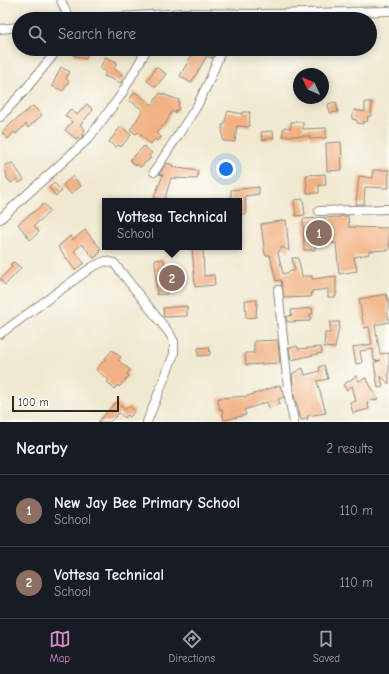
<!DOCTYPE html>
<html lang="en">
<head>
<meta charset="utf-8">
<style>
	:root { --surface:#171b24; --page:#242831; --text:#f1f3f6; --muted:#9ea1a6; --line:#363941; --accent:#d690ce }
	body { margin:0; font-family:"Comic Neue",sans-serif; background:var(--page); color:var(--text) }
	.compass { position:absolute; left:293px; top:68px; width:36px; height:36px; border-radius:50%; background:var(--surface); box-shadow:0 2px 10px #0003; rotate:314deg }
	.scale { position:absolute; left:12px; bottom:10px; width:107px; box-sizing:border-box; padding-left:4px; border:2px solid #2b2b2b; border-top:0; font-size:11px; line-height:14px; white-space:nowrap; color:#2b2b2b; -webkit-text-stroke:3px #fdfcf7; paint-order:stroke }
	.you { position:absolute; left:226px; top:169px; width:14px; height:14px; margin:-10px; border:3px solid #fff; border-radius:50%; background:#1a73e8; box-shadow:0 0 0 6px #1a73e833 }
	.badge { display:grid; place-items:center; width:26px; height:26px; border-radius:50%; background:var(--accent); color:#fff; font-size:13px; font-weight:700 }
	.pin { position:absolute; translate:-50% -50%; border:2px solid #fff; box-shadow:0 1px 4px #0006 }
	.popup { position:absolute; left:102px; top:198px; width:140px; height:52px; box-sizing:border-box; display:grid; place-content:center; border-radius:0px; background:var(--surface); filter:drop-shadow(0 1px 3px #0005); font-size:13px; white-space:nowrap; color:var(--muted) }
	.popup b { font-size:15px; color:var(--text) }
	.popup::after { content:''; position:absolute; left:50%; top:100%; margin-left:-8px; border:8px solid transparent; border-top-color:var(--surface) }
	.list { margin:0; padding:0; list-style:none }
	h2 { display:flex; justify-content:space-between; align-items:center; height:52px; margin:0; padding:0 16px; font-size:17px }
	h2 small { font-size:13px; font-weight:400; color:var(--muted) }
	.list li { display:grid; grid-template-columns:26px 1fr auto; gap:12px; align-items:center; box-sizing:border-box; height:72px; padding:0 16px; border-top:1px solid var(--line) }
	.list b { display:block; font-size:15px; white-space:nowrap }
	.list p { margin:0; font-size:13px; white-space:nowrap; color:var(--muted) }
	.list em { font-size:13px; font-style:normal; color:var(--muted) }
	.icon { flex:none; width:22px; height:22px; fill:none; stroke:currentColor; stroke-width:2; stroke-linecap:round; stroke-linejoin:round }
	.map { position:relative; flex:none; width:389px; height:422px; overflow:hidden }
	.search { position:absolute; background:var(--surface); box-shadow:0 2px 10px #0003; left:12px; right:12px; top:12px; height:44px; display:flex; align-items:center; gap:10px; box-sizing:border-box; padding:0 14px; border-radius:22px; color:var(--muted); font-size:15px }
	.sheet { height:196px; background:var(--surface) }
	nav { display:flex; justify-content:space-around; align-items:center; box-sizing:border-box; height:56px; border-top:1px solid var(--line); background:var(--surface); font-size:11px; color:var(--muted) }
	nav a { display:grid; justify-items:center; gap:2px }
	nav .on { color:var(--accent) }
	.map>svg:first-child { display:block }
</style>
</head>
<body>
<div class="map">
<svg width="389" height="422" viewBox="0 0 389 422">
	<rect width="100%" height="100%" fill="#fdfcf7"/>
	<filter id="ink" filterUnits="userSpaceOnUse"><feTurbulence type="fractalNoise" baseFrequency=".025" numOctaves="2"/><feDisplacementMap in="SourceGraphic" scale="8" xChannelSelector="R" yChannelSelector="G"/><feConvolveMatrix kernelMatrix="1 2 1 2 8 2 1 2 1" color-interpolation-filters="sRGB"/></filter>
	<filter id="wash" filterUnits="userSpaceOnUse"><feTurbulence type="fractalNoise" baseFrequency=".012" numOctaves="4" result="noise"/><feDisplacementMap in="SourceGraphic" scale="16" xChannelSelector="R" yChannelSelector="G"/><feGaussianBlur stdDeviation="0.9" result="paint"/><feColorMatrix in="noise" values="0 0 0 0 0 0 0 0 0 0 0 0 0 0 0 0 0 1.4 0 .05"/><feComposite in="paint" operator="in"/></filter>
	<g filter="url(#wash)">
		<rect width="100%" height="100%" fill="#f0e9d0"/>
		<g id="blocks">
			<g fill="#f2b183">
				<path d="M 75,49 L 89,49 L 86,59 L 73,55 Z"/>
				<path d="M 195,49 L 215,51 L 212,58 L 207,56 L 191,83 L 180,76 Z"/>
				<path d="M 105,57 L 117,62 L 114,69 L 124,76 L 121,83 L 104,76 L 106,72 L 100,69 Z"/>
				<path d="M 61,67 L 70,72 L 66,79 L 69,81 L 63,91 L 52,86 Z"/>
				<path d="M 156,67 L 166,74 L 156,87 L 147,81 Z"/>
				<path d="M 135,92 L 152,105 L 160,93 L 179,100 L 178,111 L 176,110 L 175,113 L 172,111 L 166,123 L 156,133 L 161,137 L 157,141 L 155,139 L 150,144 L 138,132 L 136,134 L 130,130 L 143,110 L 129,100 Z"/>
				<path d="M 336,102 L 338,112 L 330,113 L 328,104 Z"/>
				<path d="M 365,102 L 372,102 L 371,116 L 368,116 L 367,122 L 363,121 L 363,124 L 357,123 L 357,120 L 352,119 L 354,110 L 365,112 Z"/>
				<path d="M 87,104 L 93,110 L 80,125 L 85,130 L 82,134 L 84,135 L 80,139 L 78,137 L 76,139 L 65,130 L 72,122 L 65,115 L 71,109 L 77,115 Z"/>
				<path d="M 33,106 L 42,115 L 28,128 L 26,124 L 16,134 L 14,132 L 8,139 L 2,133 L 15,120 Z"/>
				<path d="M 228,111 L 242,114 L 243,112 L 250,112 L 249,127 L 237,126 L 235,142 L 223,141 L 222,125 L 224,125 Z"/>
				<path d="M 291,122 L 303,122 L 303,129 L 326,128 L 326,138 L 310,139 L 310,136 L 282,136 L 284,127 L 291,128 Z"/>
				<path d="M 121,126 L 131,135 L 121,147 L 118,145 L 116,147 L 109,142 Z"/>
				<path d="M 273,131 L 274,138 L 262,140 L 261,132 Z"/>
				<path d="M 341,142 L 342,170 L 327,171 L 326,143 Z"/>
				<path d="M 144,146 L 152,153 L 149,156 L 151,158 L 140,167 L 137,164 L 136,166 L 130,160 Z"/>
				<path d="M 13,163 L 24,180 L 19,183 L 16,179 L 11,183 L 7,178 L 5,165 Z"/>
				<path d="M 167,163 L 173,165 L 172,167 L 198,171 L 197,179 L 171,178 L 164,201 L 154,197 L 163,175 L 159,174 Z"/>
				<path d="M 373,170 L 389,170 L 389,188 L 365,187 L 364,204 L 356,204 L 359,176 L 373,178 Z"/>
				<path d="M 325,174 L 326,185 L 319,185 L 319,193 L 307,193 L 306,175 Z"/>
				<path d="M 73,176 L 81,186 L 71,194 L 63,185 Z"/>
				<path d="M 54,183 L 62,191 L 56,196 L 49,188 Z"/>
				<path d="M 259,187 L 259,194 L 245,196 L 246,214 L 239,214 L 239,201 L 231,201 L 231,190 Z"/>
				<path d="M 303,199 L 305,215 L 296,216 L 294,200 Z"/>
				<path d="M 44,204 L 50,211 L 34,226 L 39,232 L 30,240 L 18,224 Z"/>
				<path d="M 340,216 L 348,216 L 349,227 L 389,228 L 389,250 L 369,251 L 369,254 L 354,257 L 357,271 L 339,274 L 336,243 L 315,244 L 315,250 L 304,250 L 303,219 L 340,217 Z"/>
				<path d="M 286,220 L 289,251 L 282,247 L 278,253 L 283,274 L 295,270 L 292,258 L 298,258 L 302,276 L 312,276 L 312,279 L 336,276 L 336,297 L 328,297 L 328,289 L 312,291 L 311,297 L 284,298 L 281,280 L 276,281 L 270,255 L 265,255 L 261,224 Z"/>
				<path d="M 85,230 L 101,249 L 99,250 L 101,252 L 94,258 L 82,244 L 74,251 L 84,263 L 75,270 L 58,247 L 70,236 L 73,240 Z"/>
				<path d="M 192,247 L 203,247 L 204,276 L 214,275 L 215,285 L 195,287 Z"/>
				<path d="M 164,259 L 167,294 L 157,295 L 155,260 Z"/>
				<path d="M 14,262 L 21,268 L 5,285 L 0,279 L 12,267 L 10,265 Z"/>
				<path d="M 386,294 L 389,302 L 389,308 L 387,308 L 389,322 L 375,325 L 380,354 L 389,353 L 389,384 L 381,376 L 383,387 L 378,388 L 374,363 L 381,360 L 374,361 L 373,349 L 360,351 L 362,363 L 356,364 L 353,347 L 372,344 L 369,327 L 364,328 L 359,299 Z"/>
				<path d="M 245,300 L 257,300 L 256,317 L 246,318 Z"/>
				<path d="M 187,306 L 187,316 L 164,317 L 163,308 Z"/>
				<path d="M 312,308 L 313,314 L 310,314 L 310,321 L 287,322 L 286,317 L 292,315 L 291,310 Z"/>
				<path d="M 330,322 L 340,322 L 335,348 L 324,347 L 325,333 L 330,333 Z"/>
				<path d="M 278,340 L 280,363 L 246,365 L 245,353 L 254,353 L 254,341 Z"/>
				<path d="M 297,346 L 298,349 L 321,347 L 322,353 L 291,360 L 289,348 Z"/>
				<path d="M 209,347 L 210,355 L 198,356 L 198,348 Z"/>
				<path d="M 112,350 L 121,357 L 118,360 L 130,370 L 127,374 L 129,376 L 119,387 L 118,385 L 114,389 L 107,382 L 109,380 L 96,370 Z"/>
				<path d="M 324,365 L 328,379 L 317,381 L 326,413 L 307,416 L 308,419 L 301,420 L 294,395 L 292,374 L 303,368 L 305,375 L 320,371 L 319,367 Z"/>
				<path d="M 356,376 L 359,381 L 366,378 L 378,399 L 367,402 L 369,409 L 353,413 L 350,402 L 356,401 L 352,386 L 347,390 L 343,385 Z"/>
				<path d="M 280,385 L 284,397 L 278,399 L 280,404 L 269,408 L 267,402 L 244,410 L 246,415 L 224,420 L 222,409 L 220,410 L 218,401 L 219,398 L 248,396 Z"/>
				<path d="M 116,402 L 125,410 L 129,406 L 135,411 L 130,417 L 127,415 L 125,418 L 119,413 L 110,422 L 98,422 Z"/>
			</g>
		</g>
	</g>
	<g filter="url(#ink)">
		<use href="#blocks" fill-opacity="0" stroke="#8e8a7e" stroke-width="1"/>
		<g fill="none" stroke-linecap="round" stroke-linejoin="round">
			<defs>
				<g id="minor">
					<path d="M 61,0 L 69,19"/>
					<path d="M 86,19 L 185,13 L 271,14 L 389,11"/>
					<path d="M 0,29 L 19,27"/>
					<path d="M 0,117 L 25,90 L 58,49"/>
					<path d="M 154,172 L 197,106 L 210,79 L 222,49"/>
					<path d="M 319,211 L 389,209"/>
					<path d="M 0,219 L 89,138 L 121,95 L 147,49"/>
					<path d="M 278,290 L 289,397 L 294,422"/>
					<path d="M 0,334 L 92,267 L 105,261 L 114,263 L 170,334 L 174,342 L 174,354 L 147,422"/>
				</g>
			</defs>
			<use href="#minor" stroke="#8e8a7e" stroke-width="10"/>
			<use href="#minor" stroke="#fff" stroke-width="8"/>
		</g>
	</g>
</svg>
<svg class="compass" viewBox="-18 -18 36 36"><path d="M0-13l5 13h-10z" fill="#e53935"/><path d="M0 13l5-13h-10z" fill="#9ea1a6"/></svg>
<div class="scale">100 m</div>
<div class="you"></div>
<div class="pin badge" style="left:319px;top:233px;background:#8d6e63">1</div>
<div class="pin badge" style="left:172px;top:278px;background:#8d6e63">2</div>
<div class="popup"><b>Vottesa Technical</b>School</div>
<div class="search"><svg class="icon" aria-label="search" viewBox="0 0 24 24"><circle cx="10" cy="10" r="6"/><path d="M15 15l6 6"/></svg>Search here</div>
</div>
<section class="sheet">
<h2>Nearby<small>2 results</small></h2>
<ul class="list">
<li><span class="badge" style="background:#8d6e63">1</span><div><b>New Jay Bee Primary School</b><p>School</p></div><em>110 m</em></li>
<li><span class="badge" style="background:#8d6e63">2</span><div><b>Vottesa Technical</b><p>School</p></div><em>110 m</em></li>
</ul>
</section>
<nav>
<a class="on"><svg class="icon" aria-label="map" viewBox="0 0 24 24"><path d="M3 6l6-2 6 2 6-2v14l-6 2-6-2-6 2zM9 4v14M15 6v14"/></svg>Map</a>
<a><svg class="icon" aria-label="directions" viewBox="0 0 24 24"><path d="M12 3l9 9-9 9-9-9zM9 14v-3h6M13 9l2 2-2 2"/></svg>Directions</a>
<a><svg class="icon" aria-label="saved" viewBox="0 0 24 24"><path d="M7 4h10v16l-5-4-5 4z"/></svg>Saved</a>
</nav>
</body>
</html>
